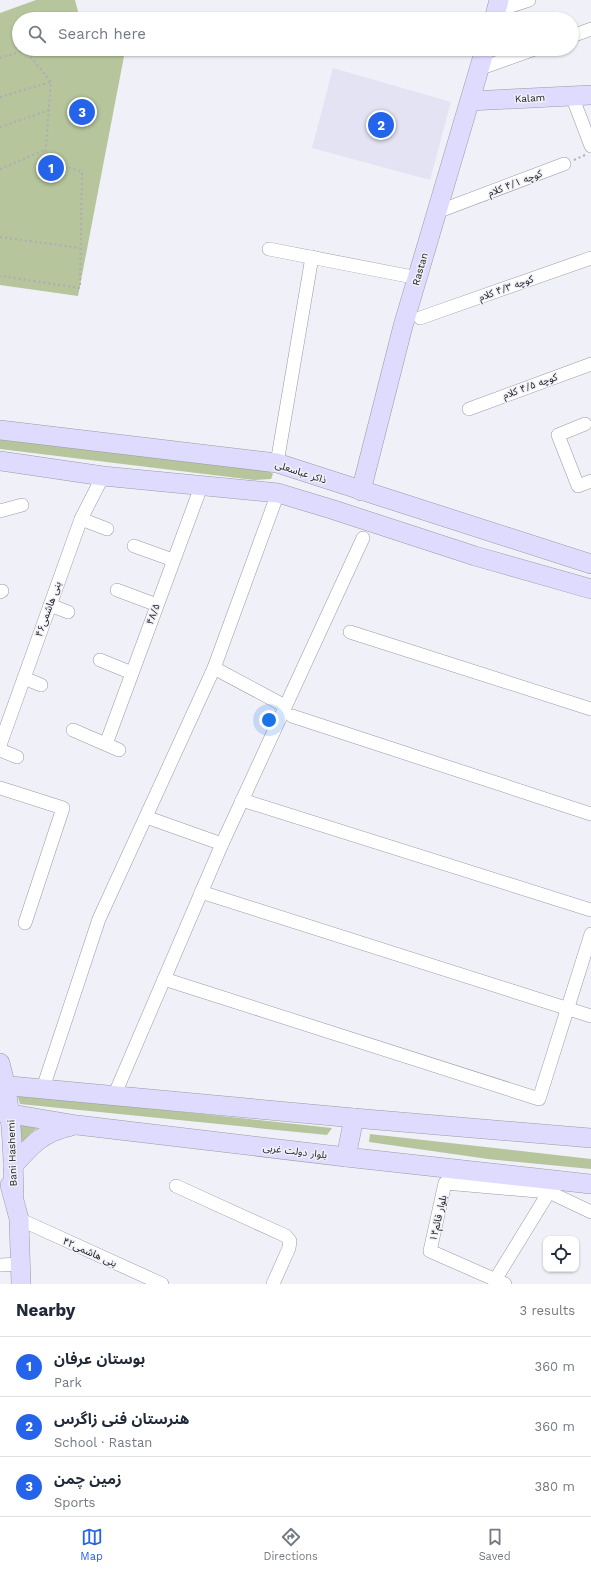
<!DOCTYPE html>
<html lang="en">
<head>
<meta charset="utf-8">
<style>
	:root { --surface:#fff; --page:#f2f2f3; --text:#1f2937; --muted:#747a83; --line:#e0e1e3; --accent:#2563eb }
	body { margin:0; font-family:"Work Sans","Noto Sans Arabic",sans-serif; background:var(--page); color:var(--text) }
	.controls { position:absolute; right:12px; bottom:12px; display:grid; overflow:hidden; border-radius:8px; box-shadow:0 1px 3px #0004 }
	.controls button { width:36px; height:36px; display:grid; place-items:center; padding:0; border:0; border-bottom:1px solid var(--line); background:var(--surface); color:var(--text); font:20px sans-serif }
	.you { position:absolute; left:269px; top:720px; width:14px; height:14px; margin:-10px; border:3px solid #fff; border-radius:50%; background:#1a73e8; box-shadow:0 0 0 6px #1a73e833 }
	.badge { display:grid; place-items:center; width:26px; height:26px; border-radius:50%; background:var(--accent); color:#fff; font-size:13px; font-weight:700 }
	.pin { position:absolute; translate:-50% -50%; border:2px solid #fff; box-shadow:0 1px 4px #0006 }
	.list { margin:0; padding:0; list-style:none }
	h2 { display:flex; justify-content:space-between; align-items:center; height:52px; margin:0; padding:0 16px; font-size:17px }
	h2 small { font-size:13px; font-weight:400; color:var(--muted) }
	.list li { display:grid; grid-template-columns:26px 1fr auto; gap:12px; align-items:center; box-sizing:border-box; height:60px; padding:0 16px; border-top:1px solid var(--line) }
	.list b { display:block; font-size:15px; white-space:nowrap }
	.list p { margin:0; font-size:13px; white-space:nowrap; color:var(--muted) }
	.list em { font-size:13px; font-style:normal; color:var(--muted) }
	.icon { flex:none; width:22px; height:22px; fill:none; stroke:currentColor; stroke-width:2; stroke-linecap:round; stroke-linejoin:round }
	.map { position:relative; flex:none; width:591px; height:1284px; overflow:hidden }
	.search { position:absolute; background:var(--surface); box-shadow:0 1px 3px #0004; left:12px; right:12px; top:12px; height:44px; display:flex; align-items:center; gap:10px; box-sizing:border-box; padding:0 14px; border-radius:22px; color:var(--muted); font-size:15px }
	.sheet { height:232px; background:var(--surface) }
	nav { display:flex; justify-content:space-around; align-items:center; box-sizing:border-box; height:56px; border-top:1px solid var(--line); background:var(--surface); font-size:11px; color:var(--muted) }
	nav a { display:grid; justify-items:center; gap:2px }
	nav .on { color:var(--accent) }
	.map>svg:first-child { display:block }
</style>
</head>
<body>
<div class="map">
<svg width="591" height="1284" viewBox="0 0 591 1284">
	<rect width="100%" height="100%" fill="#f0f0f8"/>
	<path fill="#e3e3f3" d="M 333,68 L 451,102 L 430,180 L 312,148 Z"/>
	<g fill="#b6c59c">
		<path d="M 36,0 L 75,0 L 80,19 L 19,19 L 19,49 L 120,49 L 125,51 L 78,296 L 0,285 L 0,13 Z"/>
		<path d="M 0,439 L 267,470 L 273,474 L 271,479 L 254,480 L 0,449 Z"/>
		<path d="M 17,1094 L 332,1128 L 327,1135 L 20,1104 Z"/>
		<path d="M 19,1120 L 42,1124 L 30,1134 L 22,1145 Z"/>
		<path d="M 370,1134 L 591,1159 L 591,1169 L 488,1159 L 369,1142 Z"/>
	</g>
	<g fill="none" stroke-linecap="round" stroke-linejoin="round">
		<defs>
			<g id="street">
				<path d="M 496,11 L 529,0"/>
				<path d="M 572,36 L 591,29"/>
				<path d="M 479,69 L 535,49"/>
				<path d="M 572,96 L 591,146"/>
				<path d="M 437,212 L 564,164"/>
				<path d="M 269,249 L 418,278"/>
				<path d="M 420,318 L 591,258"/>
				<path d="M 469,409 L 591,364"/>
				<path d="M 585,424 L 558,435 L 578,486 L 591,481"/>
				<path d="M 277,463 L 312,257"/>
				<path d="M 0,511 L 22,505"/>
				<path d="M 81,519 L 107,529"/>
				<path d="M 134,546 L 173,560"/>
				<path d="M 117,590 L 157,605"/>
				<path d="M 0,592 L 2,591"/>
				<path d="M 50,605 L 68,612"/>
				<path d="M 350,632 L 591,709"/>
				<path d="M 100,660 L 132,673"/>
				<path d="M 214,668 L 285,706"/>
				<path d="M 24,678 L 41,685"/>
				<path d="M 292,716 L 591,814"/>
				<path d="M 73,730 L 119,750"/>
				<path d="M 106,744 L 202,484"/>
				<path d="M 0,745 L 81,519 L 103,476"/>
				<path d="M 0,750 L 17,757"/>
				<path d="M 0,788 L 63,808 L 25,923"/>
				<path d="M 242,800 L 591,910"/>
				<path d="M 146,817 L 222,844"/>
				<path d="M 201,892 L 591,1016"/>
				<path d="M 164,979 L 539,1099 L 591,934"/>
				<path d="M 43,1088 L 99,919 L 214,668 L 278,493"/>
				<path d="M 114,1096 L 222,844 L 363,538"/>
				<path d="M 176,1186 L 286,1236 L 290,1241 L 289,1248 L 273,1284"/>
				<path d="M 19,1219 L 162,1284"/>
				<path d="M 0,1265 L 20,1264"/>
				<path d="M 495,1280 L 549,1192 L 591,1212"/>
				<path d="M 505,1284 L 430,1251 L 445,1183 L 549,1192"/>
			</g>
			<g id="secondary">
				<path d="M 494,19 L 499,0"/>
				<path d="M 470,101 L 591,95"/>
				<path d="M 0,430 L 277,463 L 591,564"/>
				<path d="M 0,461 L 103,476 L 278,493 L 331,509 L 475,556 L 591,589"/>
				<path d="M 361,491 L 403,326 L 485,49"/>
				<path d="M 0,1063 C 12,1106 13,1151 14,1196"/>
				<path d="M 0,1085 L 354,1118 L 591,1138"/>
				<path d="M 0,1112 L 77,1125 L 346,1157 L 591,1184"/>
				<path d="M 346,1157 L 354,1118"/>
				<path d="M 13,1166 C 32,1144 43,1132 72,1126"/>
				<path d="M 10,1185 L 19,1219 L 21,1284"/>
			</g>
		</defs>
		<use href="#street" stroke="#9a9aa2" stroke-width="14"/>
		<use href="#secondary" stroke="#9a9aa2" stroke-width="20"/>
		<g stroke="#adadb3" stroke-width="2" stroke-dasharray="2 3" stroke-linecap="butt">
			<path d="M 0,58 L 25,50 L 51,82 L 45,159 L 82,172 L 80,288 L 0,276"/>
			<path d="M 0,97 L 51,82"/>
			<path d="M 0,127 L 49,110"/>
			<path d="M 574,160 L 585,155"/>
			<path d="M 0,169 L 45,150"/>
			<path d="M 0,237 L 80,248"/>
		</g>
		<use href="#street" stroke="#fff" stroke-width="13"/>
		<use href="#secondary" stroke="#dedbfe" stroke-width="19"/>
	</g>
	<g text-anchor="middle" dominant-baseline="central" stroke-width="3" stroke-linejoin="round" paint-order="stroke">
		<g font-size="10" fill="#212124" stroke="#f0f0f8">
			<text transform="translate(530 98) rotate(-3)">Kalam</text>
			<text transform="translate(515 183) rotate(-21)">کوچه ۴/۱ کلام</text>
			<text transform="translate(420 269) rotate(-74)">Rastan</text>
			<text transform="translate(506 288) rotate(-20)">کوچه ۴/۳ کلام</text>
			<text transform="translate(530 386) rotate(-20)">کوچه ۴/۵ کلام</text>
			<text transform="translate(301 472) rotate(18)">ذاکر عباسعلی</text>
			<text transform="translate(48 609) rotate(-70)">بنی هاشمی۴۶</text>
			<text transform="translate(153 614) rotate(-70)">۴۸/۵</text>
			<text transform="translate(295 1151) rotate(7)">بلوار دولت غربی</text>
			<text transform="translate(12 1153) rotate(-92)">Bani Hashemi</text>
			<text transform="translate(438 1218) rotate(-77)">بلوار قائم۱۴</text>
			<text transform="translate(90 1252) rotate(24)">بنی هاشمی۴۲</text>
		</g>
	</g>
</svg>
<div class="controls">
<button><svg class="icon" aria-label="locate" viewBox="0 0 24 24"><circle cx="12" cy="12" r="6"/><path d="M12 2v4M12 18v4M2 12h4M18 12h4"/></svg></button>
</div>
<div class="you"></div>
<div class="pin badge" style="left:51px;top:168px">1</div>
<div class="pin badge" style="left:381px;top:125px">2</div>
<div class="pin badge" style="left:82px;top:112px">3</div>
<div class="search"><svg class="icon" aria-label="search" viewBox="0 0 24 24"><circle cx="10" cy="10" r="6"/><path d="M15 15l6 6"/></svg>Search here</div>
</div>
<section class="sheet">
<h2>Nearby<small>3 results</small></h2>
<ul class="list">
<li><span class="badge">1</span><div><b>بوستان عرفان</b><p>Park</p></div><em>360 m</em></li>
<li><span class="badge">2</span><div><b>هنرستان فنی زاگرس</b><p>School · Rastan</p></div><em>360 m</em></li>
<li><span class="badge">3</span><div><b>زمین چمن</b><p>Sports</p></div><em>380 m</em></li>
</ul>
</section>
<nav>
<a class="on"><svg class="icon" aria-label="map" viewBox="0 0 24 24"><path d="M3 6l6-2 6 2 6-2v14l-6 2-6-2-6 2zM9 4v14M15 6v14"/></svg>Map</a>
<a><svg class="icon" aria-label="directions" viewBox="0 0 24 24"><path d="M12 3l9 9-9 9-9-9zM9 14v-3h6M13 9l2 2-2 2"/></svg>Directions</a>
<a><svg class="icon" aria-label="saved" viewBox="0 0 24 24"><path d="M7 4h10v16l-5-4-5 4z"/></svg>Saved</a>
</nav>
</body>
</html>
